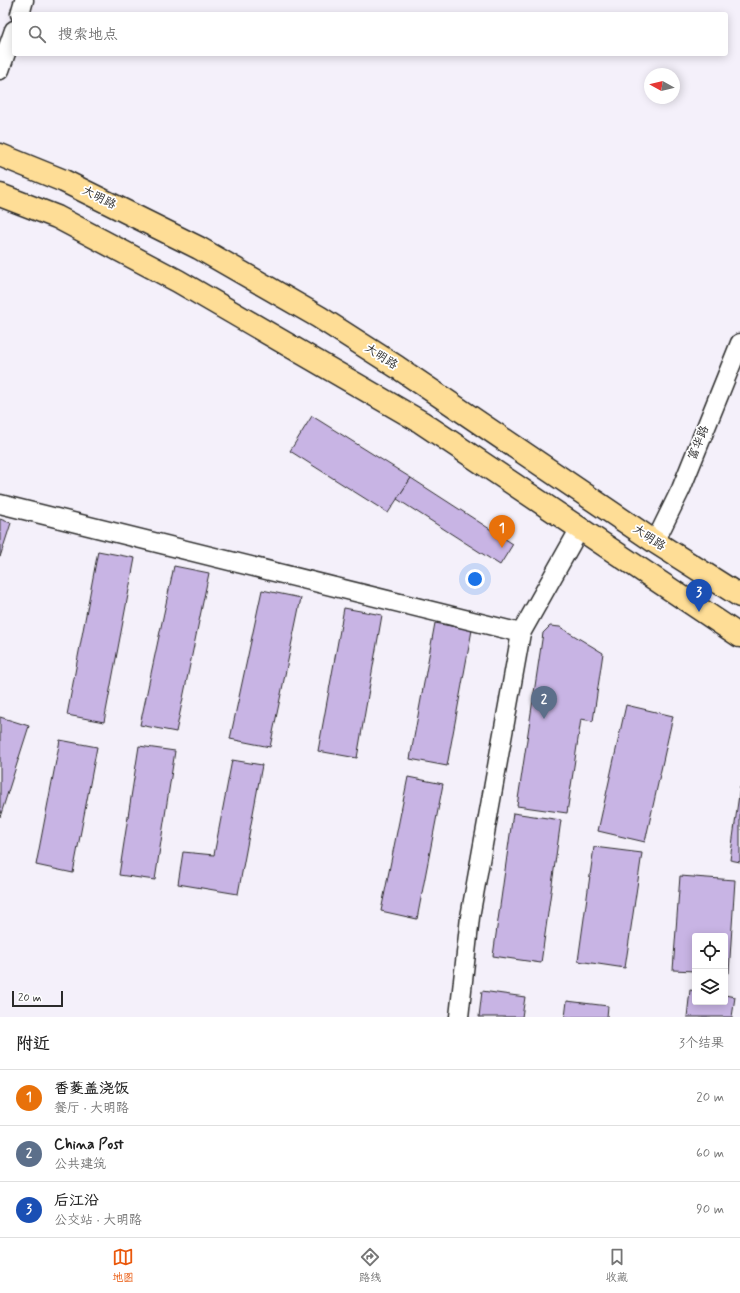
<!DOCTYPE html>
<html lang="zh">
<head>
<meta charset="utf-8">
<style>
	:root { --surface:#fff; --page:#f6f6f6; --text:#222; --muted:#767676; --line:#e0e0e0; --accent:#ea580c }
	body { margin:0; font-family:Mynerve,"LXGW WenKai TC",sans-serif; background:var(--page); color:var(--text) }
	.controls { position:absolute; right:12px; bottom:12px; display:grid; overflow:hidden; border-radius:4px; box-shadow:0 2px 10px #0003 }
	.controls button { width:36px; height:36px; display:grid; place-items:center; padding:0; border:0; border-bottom:1px solid var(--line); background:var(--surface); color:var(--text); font:20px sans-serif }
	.compass { position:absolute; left:644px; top:68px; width:36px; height:36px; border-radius:50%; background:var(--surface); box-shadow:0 2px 10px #0003; rotate:278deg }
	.scale { position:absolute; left:12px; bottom:10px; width:51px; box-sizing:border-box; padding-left:4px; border:2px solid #2b2b2b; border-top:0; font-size:11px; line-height:14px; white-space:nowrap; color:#2b2b2b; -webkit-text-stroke:3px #fff; paint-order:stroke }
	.you { position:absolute; left:475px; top:579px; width:14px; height:14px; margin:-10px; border:3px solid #fff; border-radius:50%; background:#1a73e8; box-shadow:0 0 0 6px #1a73e833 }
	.badge { display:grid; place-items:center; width:26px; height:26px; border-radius:50%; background:var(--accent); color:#fff; font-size:13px; font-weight:700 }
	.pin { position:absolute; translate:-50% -33px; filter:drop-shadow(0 1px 2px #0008) }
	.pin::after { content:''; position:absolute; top:21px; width:14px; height:12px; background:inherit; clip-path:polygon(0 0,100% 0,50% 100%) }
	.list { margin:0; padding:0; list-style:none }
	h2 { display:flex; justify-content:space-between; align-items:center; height:52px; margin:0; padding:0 16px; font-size:17px }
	h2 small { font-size:13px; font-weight:400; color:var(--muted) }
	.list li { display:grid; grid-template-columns:26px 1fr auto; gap:12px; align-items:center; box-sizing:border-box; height:56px; padding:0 16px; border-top:1px solid var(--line) }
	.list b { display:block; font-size:15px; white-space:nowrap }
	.list p { margin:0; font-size:13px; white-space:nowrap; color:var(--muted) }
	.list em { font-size:13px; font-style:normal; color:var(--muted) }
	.icon { flex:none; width:22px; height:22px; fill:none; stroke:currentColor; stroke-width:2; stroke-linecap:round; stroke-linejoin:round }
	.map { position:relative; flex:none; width:740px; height:1017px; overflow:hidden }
	.search { position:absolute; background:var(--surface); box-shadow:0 2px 10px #0003; left:12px; right:12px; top:12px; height:44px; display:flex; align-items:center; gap:10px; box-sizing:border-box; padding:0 14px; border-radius:4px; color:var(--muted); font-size:15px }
	.sheet { height:220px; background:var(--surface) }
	nav { display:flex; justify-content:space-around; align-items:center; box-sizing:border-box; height:56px; border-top:1px solid var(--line); background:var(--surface); font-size:11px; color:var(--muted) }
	nav a { display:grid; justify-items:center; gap:2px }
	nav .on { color:var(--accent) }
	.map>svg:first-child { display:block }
</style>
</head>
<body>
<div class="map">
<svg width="740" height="1017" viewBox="0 0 740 1017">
	<rect width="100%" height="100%" fill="#f4f0fa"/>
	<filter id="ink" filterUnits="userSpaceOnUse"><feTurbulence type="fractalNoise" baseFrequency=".025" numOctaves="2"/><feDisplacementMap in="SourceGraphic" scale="8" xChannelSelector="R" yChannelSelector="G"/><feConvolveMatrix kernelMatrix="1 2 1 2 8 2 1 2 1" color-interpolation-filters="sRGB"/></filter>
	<g filter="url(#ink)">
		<g fill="#c8b4e4" stroke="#2b2b2b">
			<path d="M 312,416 L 411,478 L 388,513 L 290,451 Z"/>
			<path d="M 411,478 L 513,544 L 500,565 L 397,499 Z"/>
			<path d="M 0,519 L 11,523 L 0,557 Z"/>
			<path d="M 98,551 L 135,558 L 104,722 L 67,715 Z"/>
			<path d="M 174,566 L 209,573 L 176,732 L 140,725 Z"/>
			<path d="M 262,590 L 301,598 L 270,747 L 230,739 Z"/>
			<path d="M 344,608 L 382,615 L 357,758 L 318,751 Z"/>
			<path d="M 435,623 L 472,630 L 447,766 L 410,759 Z"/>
			<path d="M 550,626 L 560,627 L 603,653 L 593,721 L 581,719 L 567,813 L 517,806 L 543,633 Z"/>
			<path d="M 626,705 L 673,716 L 645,842 L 598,831 Z"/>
			<path d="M 0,717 L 29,726 L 0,817 Z"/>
			<path d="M 60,740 L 97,747 L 73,873 L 36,865 Z"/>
			<path d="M 139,746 L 175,751 L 155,880 L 119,875 Z"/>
			<path d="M 232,760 L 262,765 L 238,894 L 178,884 L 183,852 L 214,855 Z"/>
			<path d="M 408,777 L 443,784 L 417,919 L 381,911 Z"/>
			<path d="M 740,787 L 740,862 L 730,860 Z"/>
			<path d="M 513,813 L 561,820 L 541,963 L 493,956 Z"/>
			<path d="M 594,847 L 642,853 L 625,968 L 578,961 Z"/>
			<path d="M 680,876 L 735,880 L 729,973 L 725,973 L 725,936 L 695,936 L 695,971 L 673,970 Z"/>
			<path d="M 690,990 L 695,991 L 695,1002 L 725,1002 L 725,995 L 735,997 L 732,1017 L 687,1017 Z"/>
			<path d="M 482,991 L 525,997 L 522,1017 L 479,1017 Z"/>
			<path d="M 567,1001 L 608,1006 L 607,1017 L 565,1017 Z"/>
		</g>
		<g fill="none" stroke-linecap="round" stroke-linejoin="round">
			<defs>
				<g id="street">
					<path d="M 20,14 L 24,0"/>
					<path d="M 0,70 L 14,30"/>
					<path d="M 0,504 L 521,633"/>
					<path d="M 655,542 L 681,489 L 740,343"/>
					<path d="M 459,1017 L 470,917 L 521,633 L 575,537 L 578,527"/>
				</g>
				<g id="primary">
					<path d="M 0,155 L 64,181 L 199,248 L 319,317 L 397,367 L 655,542 L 740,596"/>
					<path d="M 0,195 L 57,217 L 178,281 L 421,422 L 740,636"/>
				</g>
			</defs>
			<use href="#street" stroke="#2b2b2b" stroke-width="21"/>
			<use href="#primary" stroke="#2b2b2b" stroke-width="25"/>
			<use href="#street" stroke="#fff" stroke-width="18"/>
			<use href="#primary" stroke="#fedd96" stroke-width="22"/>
		</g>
	</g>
	<g text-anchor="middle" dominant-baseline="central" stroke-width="3.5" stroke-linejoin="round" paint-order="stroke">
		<g font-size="12" fill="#2b2b2b" stroke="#fff">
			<text transform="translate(99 198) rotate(27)">大明路</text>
			<text transform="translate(381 357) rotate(33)">大明路</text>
			<text transform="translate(699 443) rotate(-68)">富华路</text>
			<text transform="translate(649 538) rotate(34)">大明路</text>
		</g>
	</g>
</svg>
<div class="controls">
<button><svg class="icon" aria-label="locate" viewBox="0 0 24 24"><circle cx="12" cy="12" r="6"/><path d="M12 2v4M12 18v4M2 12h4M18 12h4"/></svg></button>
<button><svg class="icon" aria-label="layers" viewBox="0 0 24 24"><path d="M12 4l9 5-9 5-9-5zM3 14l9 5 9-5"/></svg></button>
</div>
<svg class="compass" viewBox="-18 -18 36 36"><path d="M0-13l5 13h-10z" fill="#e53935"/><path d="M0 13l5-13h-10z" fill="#767676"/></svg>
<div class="scale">20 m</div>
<div class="you"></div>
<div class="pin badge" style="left:502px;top:548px;background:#e8710a">1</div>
<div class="pin badge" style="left:544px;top:719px;background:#5c6f8a">2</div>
<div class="pin badge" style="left:699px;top:612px;background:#1a4fb4">3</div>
<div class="search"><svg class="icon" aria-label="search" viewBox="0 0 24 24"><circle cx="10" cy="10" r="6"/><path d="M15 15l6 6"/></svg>搜索地点</div>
</div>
<section class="sheet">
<h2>附近<small>3个结果</small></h2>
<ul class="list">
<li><span class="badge" style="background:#e8710a">1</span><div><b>香菱盖浇饭</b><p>餐厅 · 大明路</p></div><em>20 m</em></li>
<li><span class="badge" style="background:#5c6f8a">2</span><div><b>China Post</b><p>公共建筑</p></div><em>60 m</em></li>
<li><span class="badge" style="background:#1a4fb4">3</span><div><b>后江沿</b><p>公交站 · 大明路</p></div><em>90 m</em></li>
</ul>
</section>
<nav>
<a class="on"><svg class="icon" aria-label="map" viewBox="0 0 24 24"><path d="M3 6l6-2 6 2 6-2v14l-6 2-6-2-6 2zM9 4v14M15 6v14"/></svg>地图</a>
<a><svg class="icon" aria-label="directions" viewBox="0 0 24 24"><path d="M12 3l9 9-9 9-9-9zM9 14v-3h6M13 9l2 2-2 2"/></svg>路线</a>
<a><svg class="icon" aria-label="saved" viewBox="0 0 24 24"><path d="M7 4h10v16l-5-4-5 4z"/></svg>收藏</a>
</nav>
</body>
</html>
